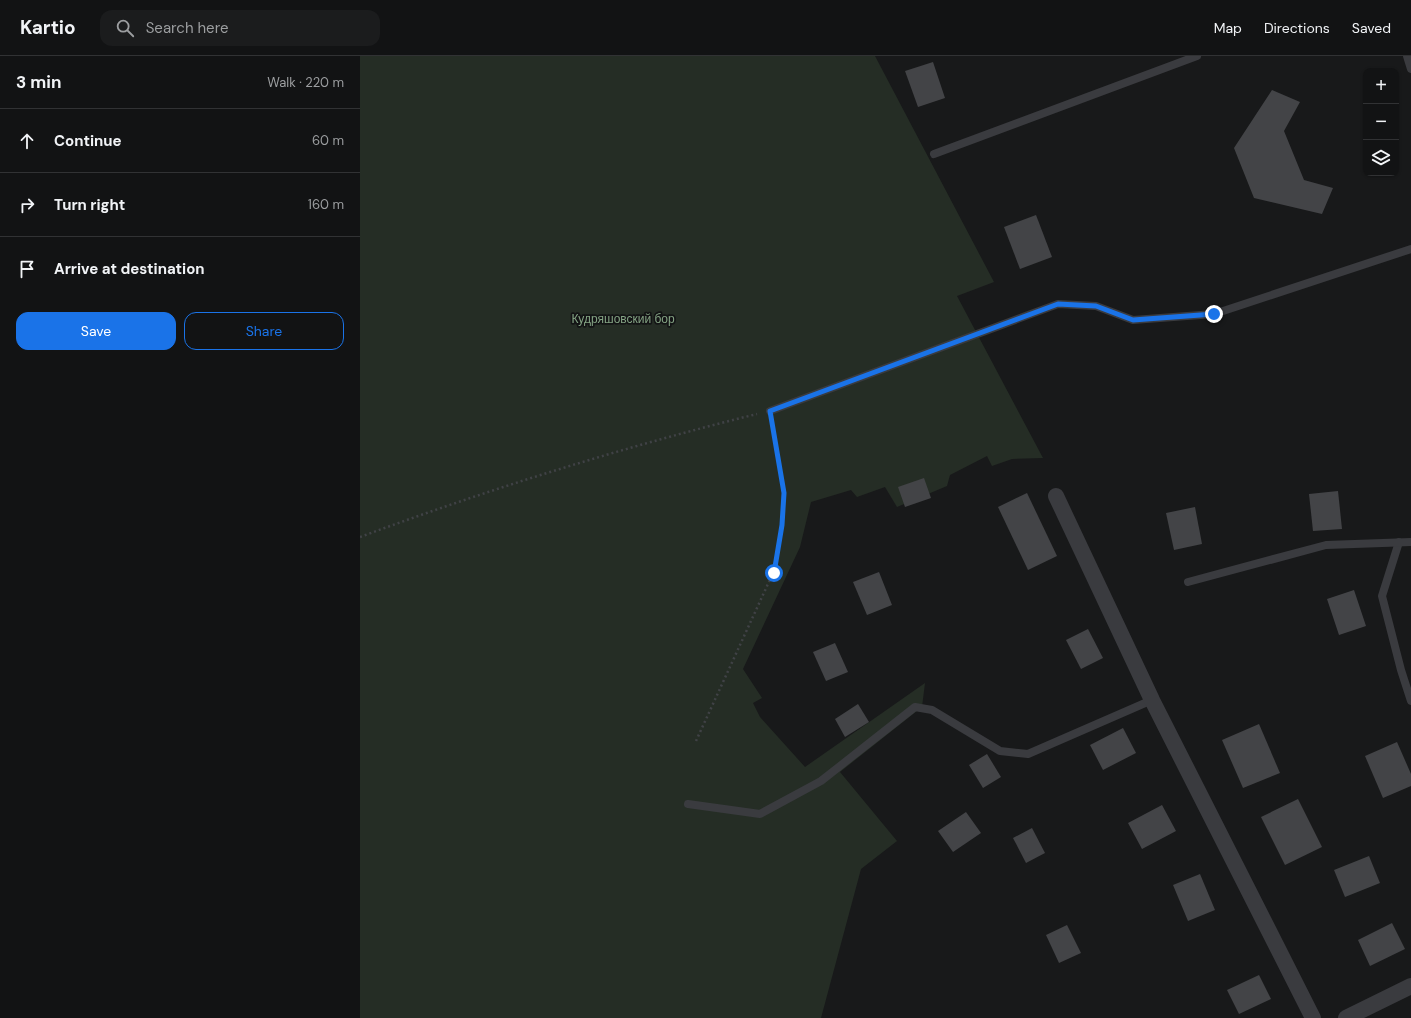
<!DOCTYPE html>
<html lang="en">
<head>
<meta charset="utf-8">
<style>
	:root { --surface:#121314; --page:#1b1c1d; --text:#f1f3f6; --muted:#9c9ea0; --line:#313234; --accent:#1a73e8 }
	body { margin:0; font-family:"DM Sans",sans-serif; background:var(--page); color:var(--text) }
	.controls { position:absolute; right:12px; top:12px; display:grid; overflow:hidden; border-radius:8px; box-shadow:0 1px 3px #0004 }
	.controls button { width:36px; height:36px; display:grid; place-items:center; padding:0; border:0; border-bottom:1px solid var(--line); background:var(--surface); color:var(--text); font:20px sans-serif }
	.stop { position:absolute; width:12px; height:12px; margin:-9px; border:3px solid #1a73e8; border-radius:50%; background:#fff }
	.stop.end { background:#1a73e8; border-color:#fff; box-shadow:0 1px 4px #0008 }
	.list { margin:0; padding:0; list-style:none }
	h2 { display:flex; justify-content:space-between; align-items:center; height:52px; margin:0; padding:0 16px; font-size:17px }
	h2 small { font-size:13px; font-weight:400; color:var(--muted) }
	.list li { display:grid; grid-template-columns:26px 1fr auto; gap:12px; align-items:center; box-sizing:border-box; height:64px; padding:0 16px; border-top:1px solid var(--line) }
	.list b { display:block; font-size:15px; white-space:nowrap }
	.list em { font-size:13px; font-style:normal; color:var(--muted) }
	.actions { display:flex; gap:8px; padding:12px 16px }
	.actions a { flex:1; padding:9px 0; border:1px solid var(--accent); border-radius:12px; text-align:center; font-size:14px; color:var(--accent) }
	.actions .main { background:var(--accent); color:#fff }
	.icon { flex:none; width:22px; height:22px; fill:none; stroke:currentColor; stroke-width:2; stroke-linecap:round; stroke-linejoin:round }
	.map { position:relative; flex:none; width:1051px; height:962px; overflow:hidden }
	header { display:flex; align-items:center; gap:24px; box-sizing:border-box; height:56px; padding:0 20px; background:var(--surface); border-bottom:1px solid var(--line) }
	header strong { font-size:19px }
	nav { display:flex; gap:22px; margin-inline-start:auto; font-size:14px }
	.search { width:280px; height:36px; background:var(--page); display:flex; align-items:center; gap:10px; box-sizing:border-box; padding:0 14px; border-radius:12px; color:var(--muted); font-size:15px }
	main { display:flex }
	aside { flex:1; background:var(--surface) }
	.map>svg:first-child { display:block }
</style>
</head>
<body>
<header>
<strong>Kartio</strong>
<div class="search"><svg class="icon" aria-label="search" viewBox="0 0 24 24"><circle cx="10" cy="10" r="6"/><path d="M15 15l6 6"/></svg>Search here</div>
<nav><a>Map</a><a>Directions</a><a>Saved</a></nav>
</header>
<main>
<aside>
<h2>3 min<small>Walk · 220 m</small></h2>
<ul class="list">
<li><svg class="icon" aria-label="ahead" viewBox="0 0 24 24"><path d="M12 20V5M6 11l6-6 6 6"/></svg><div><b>Continue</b></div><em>60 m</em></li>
<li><svg class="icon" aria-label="right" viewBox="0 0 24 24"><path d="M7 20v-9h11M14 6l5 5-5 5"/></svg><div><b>Turn right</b></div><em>160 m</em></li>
<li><svg class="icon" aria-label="arrive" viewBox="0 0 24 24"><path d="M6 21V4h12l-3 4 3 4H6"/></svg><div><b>Arrive at destination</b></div></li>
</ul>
<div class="actions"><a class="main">Save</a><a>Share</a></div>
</aside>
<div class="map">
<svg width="1051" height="962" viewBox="0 0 1051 962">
	<rect width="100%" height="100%" fill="#18191a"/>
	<path fill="#252d25" d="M 0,0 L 515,0 L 634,226 L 597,240 L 683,402 L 652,403 L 632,410 L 627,400 L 590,419 L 587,430 L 537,451 L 525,431 L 497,441 L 491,434 L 451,446 L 440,491 L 383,613 L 402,642 L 393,647 L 400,661 L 445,711 L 565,627 L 562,651 L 480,716 L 537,785 L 501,813 L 461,962 L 0,962 Z"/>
	<g fill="#434447">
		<path d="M 573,6 L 585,42 L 558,51 L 545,15 Z"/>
		<path d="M 912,34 L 940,46 L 924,75 L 944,124 L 973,132 L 962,158 L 894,142 L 874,92 Z"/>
		<path d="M 676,159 L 692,201 L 660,213 L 644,171 Z"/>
		<path d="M 564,422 L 571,442 L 545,451 L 538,431 Z"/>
		<path d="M 978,435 L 982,473 L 953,475 L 949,438 Z"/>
		<path d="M 667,437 L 697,500 L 668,514 L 638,451 Z"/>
		<path d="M 835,451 L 842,488 L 814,494 L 806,457 Z"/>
		<path d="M 519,516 L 532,549 L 507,559 L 493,526 Z"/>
		<path d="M 994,534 L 1006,570 L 979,579 L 967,543 Z"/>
		<path d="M 728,573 L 743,602 L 721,613 L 706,584 Z"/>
		<path d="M 475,587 L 488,616 L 466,625 L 453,596 Z"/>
		<path d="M 498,648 L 509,666 L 485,681 L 475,663 Z"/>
		<path d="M 899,668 L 920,717 L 883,732 L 862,684 Z"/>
		<path d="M 763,672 L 776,697 L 743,714 L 730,689 Z"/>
		<path d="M 1037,686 L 1051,718 L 1051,730 L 1023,742 L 1005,700 Z"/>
		<path d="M 627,698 L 641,721 L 623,732 L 609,709 Z"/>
		<path d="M 938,743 L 962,791 L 925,809 L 901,761 Z"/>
		<path d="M 802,749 L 816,775 L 782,793 L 768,767 Z"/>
		<path d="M 606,756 L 621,777 L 593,796 L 578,775 Z"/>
		<path d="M 672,772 L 685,797 L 666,807 L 653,782 Z"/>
		<path d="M 1009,800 L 1020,827 L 985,841 L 974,814 Z"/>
		<path d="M 840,818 L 855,854 L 828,865 L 813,829 Z"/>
		<path d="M 1032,867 L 1045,893 L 1010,910 L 998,884 Z"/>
		<path d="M 707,869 L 721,897 L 699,907 L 686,879 Z"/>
		<path d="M 899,919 L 911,943 L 879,958 L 867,934 Z"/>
	</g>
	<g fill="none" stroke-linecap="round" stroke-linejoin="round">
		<g stroke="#404246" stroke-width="2.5" stroke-dasharray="2 3" stroke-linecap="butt">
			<path d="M 0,481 C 130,433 263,391 397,358"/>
			<path d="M 336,685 L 413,517 L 422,469 L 424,437 L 412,369"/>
		</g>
		<g stroke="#3a3b3f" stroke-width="8">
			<path d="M 1047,0 L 1051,13"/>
			<path d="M 574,98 L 837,0"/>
			<path d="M 410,355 L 698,248 L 736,250 L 773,264 L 854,258 L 1051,193"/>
			<path d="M 1039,486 L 1022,540 L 1041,614 L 1051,645"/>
			<path d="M 828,526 L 966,489 L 1051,486"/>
			<path d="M 328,748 L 400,758 L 461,725 L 555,651 L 572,654 L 640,695 L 668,698 L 792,644"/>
		</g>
		<g stroke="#3a3b3f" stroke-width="16">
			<path d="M 696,440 L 792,644 L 953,962"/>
			<path d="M 986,962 L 1051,930"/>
		</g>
	</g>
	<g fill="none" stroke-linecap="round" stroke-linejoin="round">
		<path stroke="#1a73e8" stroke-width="5" d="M 414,517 L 422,469 L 424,437 L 410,355 L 698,248 L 736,250 L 773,264 L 854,258"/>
	</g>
	<g text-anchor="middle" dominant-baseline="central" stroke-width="3.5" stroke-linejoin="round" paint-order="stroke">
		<g font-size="12" fill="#84a384" stroke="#131415">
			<text x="263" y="263">Кудряшовский бор</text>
		</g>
	</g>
</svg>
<div class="controls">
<button>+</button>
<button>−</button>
<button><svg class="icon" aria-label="layers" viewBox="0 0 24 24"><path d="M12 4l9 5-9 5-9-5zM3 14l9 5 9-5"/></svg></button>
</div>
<div class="stop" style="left:414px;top:517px"></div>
<div class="stop end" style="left:854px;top:258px"></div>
</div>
</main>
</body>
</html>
